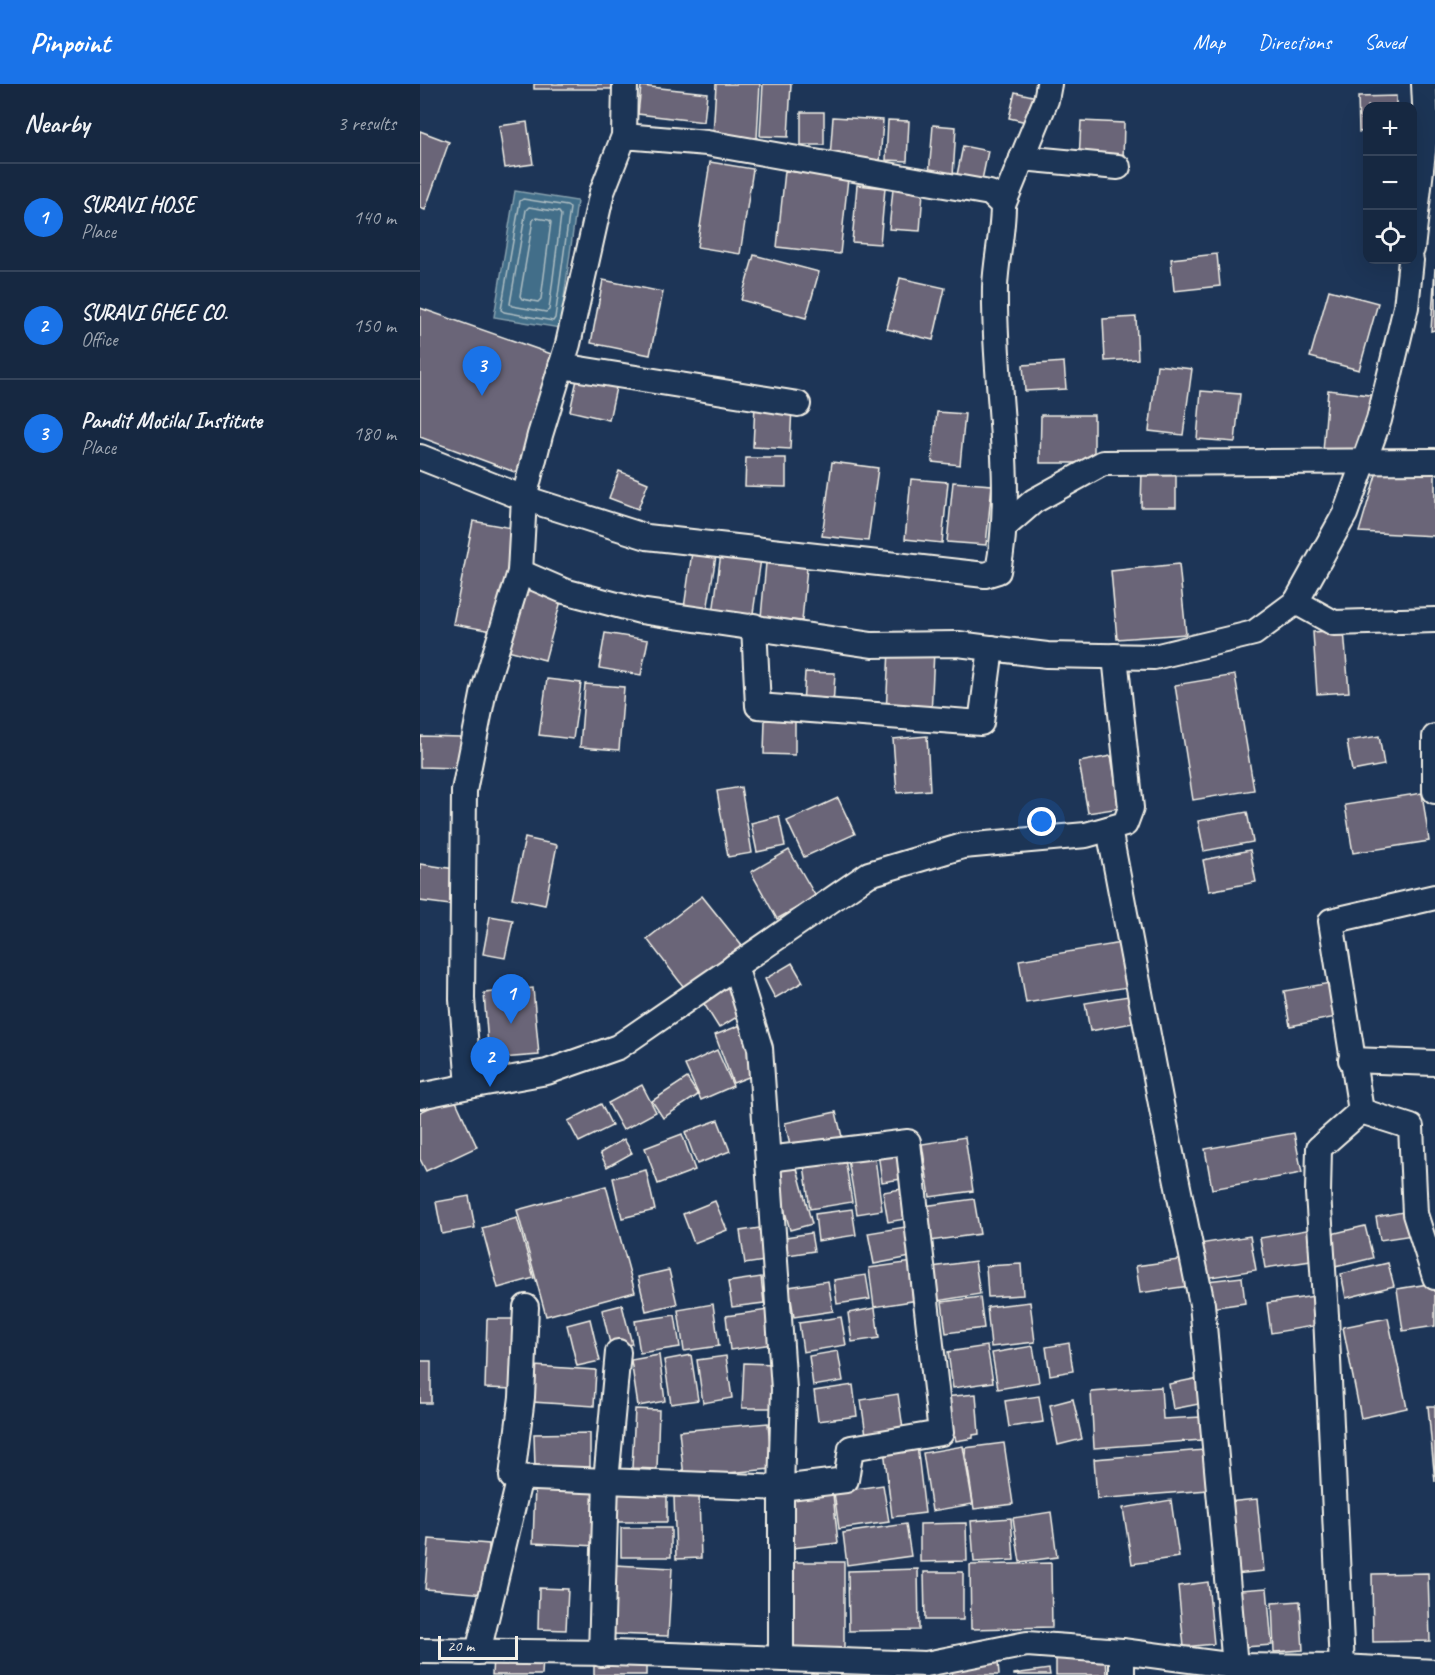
<!DOCTYPE html>
<html lang="en">
<head>
<meta charset="utf-8">
<style>
	:root { --surface:#162841; --page:#23344c; --text:#f1f3f6; --muted:#9ea6b1; --line:#35445a; --accent:#1a73e8 }
	body { margin:0; font-family:Caveat,sans-serif; background:var(--page); color:var(--text) }
	.controls { position:absolute; right:18px; top:18px; display:grid; overflow:hidden; border-radius:12px; box-shadow:0 6px 24px #0002 }
	.controls button { width:54px; height:54px; display:grid; place-items:center; padding:0; border:0; border-bottom:2px solid var(--line); background:var(--surface); color:var(--text); font:30px sans-serif }
	.scale { position:absolute; left:18px; bottom:15px; width:80px; box-sizing:border-box; padding-left:6px; border:3px solid #f4f1e8; border-top:0; font-size:16px; line-height:21px; white-space:nowrap; color:#f4f1e8; -webkit-text-stroke:4px #1d3557; paint-order:stroke }
	.you { position:absolute; left:622px; top:738px; width:21px; height:21px; margin:-15px; border:4px solid #fff; border-radius:50%; background:#1a73e8; box-shadow:0 0 0 9px #1a73e833 }
	.badge { display:grid; place-items:center; width:39px; height:39px; border-radius:50%; background:var(--accent); color:#fff; font-size:20px; font-weight:700 }
	.pin { position:absolute; translate:-50% -50px; filter:drop-shadow(0 2px 3px #0008) }
	.pin::after { content:''; position:absolute; top:32px; width:21px; height:18px; background:inherit; clip-path:polygon(0 0,100% 0,50% 100%) }
	.list { margin:0; padding:0; list-style:none }
	h2 { display:flex; justify-content:space-between; align-items:center; height:78px; margin:0; padding:0 24px; font-size:26px }
	h2 small { font-size:20px; font-weight:400; color:var(--muted) }
	.list li { display:grid; grid-template-columns:39px 1fr auto; gap:18px; align-items:center; box-sizing:border-box; height:108px; padding:0 24px; border-top:2px solid var(--line) }
	.list b { display:block; font-size:22px; white-space:nowrap }
	.list p { margin:0; font-size:20px; white-space:nowrap; color:var(--muted) }
	.list em { font-size:20px; font-style:normal; color:var(--muted) }
	.icon { flex:none; width:33px; height:33px; fill:none; stroke:currentColor; stroke-width:2; stroke-linecap:round; stroke-linejoin:round }
	.map { position:relative; flex:none; width:1015px; height:1591px; overflow:hidden }
	header { display:flex; align-items:center; gap:36px; box-sizing:border-box; height:84px; padding:0 30px; background:var(--accent); color:#fff }
	header strong { font-size:28px }
	nav { display:flex; gap:33px; margin-inline-start:auto; font-size:21px }
	main { display:flex }
	aside { flex:1; background:var(--surface) }
	.map>svg:first-child { display:block }
</style>
</head>
<body>
<header>
<strong>Pinpoint</strong>
<nav><a>Map</a><a>Directions</a><a>Saved</a></nav>
</header>
<main>
<aside>
<h2>Nearby<small>3 results</small></h2>
<ul class="list">
<li><span class="badge">1</span><div><b>SURAVI HOSE</b><p>Place</p></div><em>140 m</em></li>
<li><span class="badge">2</span><div><b>SURAVI GHEE CO.</b><p>Office</p></div><em>150 m</em></li>
<li><span class="badge">3</span><div><b>Pandit Motilal Institute</b><p>Place</p></div><em>180 m</em></li>
</ul>
</aside>
<div class="map">
<svg width="1015" height="1591" viewBox="0 0 1015 1591">
	<rect width="100%" height="100%" fill="#1d3557"/>
	<filter id="ink" filterUnits="userSpaceOnUse"><feTurbulence type="fractalNoise" baseFrequency=".0167" numOctaves="2"/><feDisplacementMap in="SourceGraphic" scale="12" xChannelSelector="R" yChannelSelector="G"/><feConvolveMatrix kernelMatrix="1 2 1 2 8 2 1 2 1" color-interpolation-filters="sRGB"/></filter>
	<g filter="url(#ink)">
		<path fill="#426e89" stroke="#89a2af" stroke-width="1.5" d="M 95,107 L 157,117 L 140,244 L 74,233 Z"/>
		<g fill="none" stroke-linecap="round" stroke-linejoin="round">
			<g stroke="#adbdc2" stroke-width="1.5">
				<path d="M 103,115 L 147,122 L 150,124 L 135,234 L 133,237 L 84,228 L 81,226 L 100,117 Z"/>
				<path d="M 109,123 L 139,128 L 141,131 L 129,226 L 126,228 L 92,222 L 90,220 L 106,126 Z"/>
				<path d="M 116,134 L 129,136 L 131,138 L 121,215 L 118,218 L 102,215 L 100,212 L 113,136 Z"/>
			</g>
		</g>
		<g fill="#6a6578" stroke="#f4f1e8" stroke-width="1.5">
			<rect x="114" y="0" width="84" height="5"/>
			<path d="M 296,0 L 340,0 L 337,54 L 293,52 Z"/>
			<path d="M 343,0 L 371,0 L 368,53 L 340,52 Z"/>
			<path d="M 221,2 L 287,9 L 284,38 L 218,30 Z"/>
			<path d="M 595,8 L 617,13 L 611,39 L 589,34 Z"/>
			<path d="M 976,12 L 976,22 L 948,22 L 948,47 L 939,48 L 938,13 Z"/>
			<rect x="381" y="28" width="23" height="33"/>
			<path d="M 413,33 L 463,36 L 460,78 L 410,74 Z"/>
			<path d="M 468,36 L 489,37 L 487,77 L 466,76 Z"/>
			<path d="M 661,37 L 704,39 L 703,77 L 659,76 Z"/>
			<path d="M 107,38 L 113,80 L 85,84 L 79,42 Z"/>
			<path d="M 513,41 L 536,43 L 533,92 L 509,91 Z"/>
			<path d="M 0,47 L 29,58 L 5,126 L 0,124 Z"/>
			<path d="M 543,62 L 568,67 L 562,96 L 537,91 Z"/>
			<path d="M 290,78 L 333,85 L 320,170 L 277,163 Z"/>
			<path d="M 365,87 L 428,94 L 420,170 L 357,163 Z"/>
			<path d="M 437,101 L 465,104 L 460,160 L 432,158 Z"/>
			<path d="M 473,105 L 503,108 L 500,147 L 469,145 Z"/>
			<path d="M 797,170 L 800,202 L 754,207 L 751,175 Z"/>
			<path d="M 334,171 L 399,188 L 386,234 L 321,216 Z"/>
			<path d="M 1015,184 L 1015,246 L 1011,247 Z"/>
			<path d="M 480,194 L 525,204 L 513,256 L 467,245 Z"/>
			<path d="M 183,196 L 243,208 L 230,271 L 171,259 Z"/>
			<path d="M 909,206 L 958,219 L 939,286 L 890,273 Z"/>
			<path d="M 0,224 L 137,272 L 100,390 L 0,353 Z"/>
			<path d="M 716,233 L 718,275 L 685,277 L 683,235 Z"/>
			<path d="M 644,278 L 646,305 L 605,307 L 603,281 Z"/>
			<path d="M 737,281 L 772,285 L 763,351 L 729,347 Z"/>
			<path d="M 158,291 L 197,299 L 189,336 L 150,327 Z"/>
			<path d="M 908,306 L 957,312 L 942,372 L 903,368 Z"/>
			<path d="M 781,307 L 820,310 L 815,358 L 777,355 Z"/>
			<path d="M 335,320 L 372,322 L 370,365 L 333,363 Z"/>
			<path d="M 517,328 L 545,330 L 540,381 L 512,378 Z"/>
			<path d="M 621,331 L 674,331 L 674,379 L 620,379 Z"/>
			<path d="M 326,374 L 366,374 L 366,403 L 325,402 Z"/>
			<path d="M 412,378 L 458,384 L 448,457 L 402,452 Z"/>
			<path d="M 958,384 L 1015,384 L 1015,452 L 939,448 Z"/>
			<path d="M 722,386 L 756,386 L 756,423 L 721,423 Z"/>
			<path d="M 199,387 L 228,399 L 218,425 L 189,414 Z"/>
			<path d="M 491,395 L 528,398 L 522,459 L 485,455 Z"/>
			<path d="M 533,398 L 572,401 L 566,461 L 527,458 Z"/>
			<path d="M 53,437 L 97,445 L 77,548 L 33,540 Z"/>
			<path d="M 272,468 L 296,472 L 287,527 L 264,524 Z"/>
			<path d="M 301,469 L 341,475 L 332,536 L 293,530 Z"/>
			<path d="M 346,479 L 387,483 L 382,537 L 341,533 Z"/>
			<path d="M 759,480 L 766,550 L 697,555 L 691,487 Z"/>
			<path d="M 105,503 L 142,513 L 125,576 L 88,566 Z"/>
			<path d="M 924,546 L 929,608 L 897,610 L 893,548 Z"/>
			<path d="M 185,549 L 228,556 L 221,591 L 179,584 Z"/>
			<path d="M 469,564 L 514,566 L 511,633 L 466,631 Z"/>
			<path d="M 385,588 L 415,589 L 413,623 L 383,621 Z"/>
			<path d="M 815,591 L 834,706 L 773,716 L 755,601 Z"/>
			<path d="M 127,595 L 161,599 L 153,655 L 119,651 Z"/>
			<path d="M 165,600 L 204,603 L 199,666 L 160,663 Z"/>
			<path d="M 345,636 L 375,636 L 375,671 L 344,670 Z"/>
			<path d="M 0,652 L 41,653 L 40,684 L 0,683 Z"/>
			<path d="M 507,652 L 510,706 L 477,709 L 473,655 Z"/>
			<path d="M 959,652 L 964,681 L 932,687 L 927,657 Z"/>
			<path d="M 691,672 L 700,724 L 668,729 L 659,678 Z"/>
			<path d="M 321,703 L 332,769 L 308,773 L 297,707 Z"/>
			<path d="M 1002,709 L 1009,757 L 933,769 L 925,721 Z"/>
			<path d="M 418,714 L 435,750 L 384,773 L 367,737 Z"/>
			<path d="M 827,728 L 833,758 L 784,767 L 778,737 Z"/>
			<path d="M 359,732 L 365,762 L 337,768 L 331,739 Z"/>
			<path d="M 105,754 L 137,761 L 125,821 L 92,814 Z"/>
			<path d="M 369,766 L 396,813 L 357,835 L 331,788 Z"/>
			<path d="M 830,766 L 836,798 L 789,807 L 783,776 Z"/>
			<path d="M 0,780 L 35,785 L 30,821 L 0,817 Z"/>
			<path d="M 282,812 L 322,862 L 266,906 L 227,855 Z"/>
			<path d="M 70,832 L 93,836 L 85,874 L 63,870 Z"/>
			<path d="M 701,859 L 708,903 L 606,919 L 599,876 Z"/>
			<path d="M 372,879 L 383,898 L 355,914 L 345,895 Z"/>
			<path d="M 307,898 L 325,928 L 299,944 L 281,915 Z"/>
			<path d="M 910,899 L 916,933 L 870,942 L 864,907 Z"/>
			<path d="M 113,904 L 119,971 L 69,975 L 64,909 Z"/>
			<path d="M 708,912 L 713,939 L 670,947 L 665,919 Z"/>
			<path d="M 321,941 L 339,989 L 313,999 L 295,951 Z"/>
			<path d="M 297,966 L 313,1002 L 281,1016 L 265,981 Z"/>
			<path d="M 267,994 L 278,1011 L 243,1034 L 232,1017 Z"/>
			<path d="M 222,1001 L 236,1028 L 203,1046 L 188,1019 Z"/>
			<path d="M 34,1013 L 57,1063 L 6,1087 L 0,1075 L 0,1028 Z"/>
			<path d="M 181,1020 L 192,1042 L 159,1058 L 148,1037 Z"/>
			<path d="M 416,1028 L 423,1057 L 372,1069 L 365,1039 Z"/>
			<path d="M 298,1036 L 310,1067 L 277,1080 L 265,1048 Z"/>
			<path d="M 874,1049 L 882,1089 L 792,1105 L 785,1065 Z"/>
			<path d="M 262,1050 L 275,1086 L 238,1100 L 225,1064 Z"/>
			<path d="M 545,1053 L 553,1107 L 510,1113 L 502,1060 Z"/>
			<path d="M 204,1055 L 212,1069 L 187,1083 L 180,1069 Z"/>
			<path d="M 484,1065 L 488,1094 L 462,1098 L 458,1069 Z"/>
			<path d="M 454,1067 L 462,1126 L 437,1130 L 427,1070 Z"/>
			<path d="M 425,1075 L 432,1118 L 390,1125 L 384,1081 Z"/>
			<path d="M 375,1077 L 392,1140 L 370,1146 L 353,1083 Z"/>
			<path d="M 226,1086 L 235,1126 L 202,1134 L 193,1094 Z"/>
			<path d="M 186,1102 L 215,1208 L 126,1232 L 97,1126 Z"/>
			<path d="M 487,1104 L 491,1134 L 468,1138 L 463,1108 Z"/>
			<path d="M 49,1112 L 55,1144 L 22,1150 L 16,1118 Z"/>
			<path d="M 554,1115 L 560,1150 L 510,1157 L 504,1122 Z"/>
			<path d="M 295,1117 L 307,1146 L 274,1159 L 263,1130 Z"/>
			<path d="M 432,1125 L 436,1151 L 398,1157 L 395,1130 Z"/>
			<path d="M 988,1127 L 993,1151 L 960,1156 L 956,1133 Z"/>
			<path d="M 97,1134 L 114,1194 L 78,1204 L 62,1144 Z"/>
			<path d="M 491,1142 L 496,1172 L 454,1180 L 448,1149 Z"/>
			<path d="M 945,1142 L 953,1174 L 915,1183 L 907,1151 Z"/>
			<path d="M 346,1143 L 351,1176 L 325,1180 L 320,1147 Z"/>
			<path d="M 892,1145 L 897,1176 L 845,1184 L 840,1154 Z"/>
			<path d="M 391,1149 L 394,1167 L 368,1171 L 366,1153 Z"/>
			<path d="M 830,1152 L 836,1186 L 785,1194 L 779,1160 Z"/>
			<path d="M 765,1175 L 769,1202 L 720,1209 L 716,1182 Z"/>
			<path d="M 555,1177 L 560,1210 L 517,1217 L 512,1183 Z"/>
			<path d="M 493,1178 L 498,1216 L 454,1223 L 449,1184 Z"/>
			<path d="M 968,1179 L 974,1202 L 926,1214 L 921,1190 Z"/>
			<path d="M 601,1180 L 603,1211 L 568,1213 L 566,1182 Z"/>
			<path d="M 249,1186 L 257,1220 L 226,1227 L 218,1193 Z"/>
			<path d="M 446,1191 L 450,1215 L 417,1220 L 414,1196 Z"/>
			<path d="M 341,1193 L 344,1219 L 312,1223 L 308,1198 Z"/>
			<path d="M 822,1193 L 825,1219 L 790,1224 L 787,1197 Z"/>
			<path d="M 408,1197 L 413,1227 L 374,1233 L 369,1203 Z"/>
			<path d="M 1015,1199 L 1015,1242 L 983,1247 L 977,1205 Z"/>
			<path d="M 901,1211 L 905,1240 L 851,1249 L 847,1219 Z"/>
			<path d="M 560,1213 L 564,1244 L 526,1249 L 522,1218 Z"/>
			<path d="M 610,1218 L 615,1258 L 571,1263 L 567,1223 Z"/>
			<path d="M 293,1220 L 299,1262 L 264,1267 L 258,1226 Z"/>
			<path d="M 202,1221 L 212,1260 L 191,1264 L 182,1226 Z"/>
			<path d="M 455,1224 L 459,1254 L 432,1258 L 428,1229 Z"/>
			<path d="M 348,1226 L 352,1260 L 310,1266 L 306,1232 Z"/>
			<path d="M 255,1231 L 260,1263 L 220,1269 L 215,1237 Z"/>
			<path d="M 421,1233 L 426,1261 L 383,1268 L 379,1239 Z"/>
			<path d="M 968,1234 L 987,1324 L 941,1334 L 923,1243 Z"/>
			<path d="M 67,1235 L 98,1235 L 96,1305 L 65,1304 Z"/>
			<path d="M 170,1235 L 180,1277 L 157,1282 L 147,1241 Z"/>
			<path d="M 649,1259 L 653,1287 L 630,1291 L 626,1263 Z"/>
			<path d="M 567,1262 L 573,1298 L 533,1304 L 528,1268 Z"/>
			<path d="M 613,1262 L 619,1298 L 578,1305 L 572,1269 Z"/>
			<path d="M 418,1267 L 423,1297 L 393,1302 L 389,1272 Z"/>
			<path d="M 239,1271 L 245,1317 L 218,1322 L 211,1276 Z"/>
			<path d="M 271,1271 L 278,1316 L 251,1320 L 244,1276 Z"/>
			<path d="M 306,1272 L 312,1314 L 283,1319 L 277,1276 Z"/>
			<rect x="0" y="1277" width="11" height="42"/>
			<path d="M 324,1279 L 354,1280 L 352,1324 L 322,1324 Z"/>
			<path d="M 114,1282 L 176,1286 L 174,1322 L 112,1318 Z"/>
			<path d="M 779,1294 L 784,1319 L 753,1325 L 749,1300 Z"/>
			<path d="M 433,1301 L 437,1332 L 398,1337 L 394,1307 Z"/>
			<path d="M 741,1303 L 743,1335 L 781,1333 L 782,1356 L 674,1364 L 671,1308 Z"/>
			<path d="M 478,1310 L 483,1345 L 446,1351 L 441,1316 Z"/>
			<path d="M 556,1310 L 559,1350 L 553,1351 L 553,1354 L 536,1357 L 535,1353 L 527,1354 L 523,1313 Z"/>
			<path d="M 619,1312 L 623,1338 L 589,1343 L 585,1317 Z"/>
			<path d="M 653,1315 L 662,1355 L 638,1361 L 630,1321 Z"/>
			<path d="M 1008,1322 L 1015,1322 L 1015,1398 Z"/>
			<path d="M 215,1325 L 239,1326 L 237,1385 L 212,1384 Z"/>
			<path d="M 348,1339 L 352,1385 L 264,1393 L 259,1347 Z"/>
			<path d="M 170,1349 L 170,1383 L 115,1384 L 114,1350 Z"/>
			<path d="M 584,1359 L 593,1420 L 554,1425 L 545,1364 Z"/>
			<path d="M 497,1361 L 505,1429 L 472,1433 L 464,1365 Z"/>
			<path d="M 543,1362 L 553,1420 L 512,1427 L 503,1369 Z"/>
			<path d="M 784,1366 L 788,1406 L 677,1415 L 674,1375 Z"/>
			<path d="M 115,1401 L 180,1402 L 178,1462 L 113,1459 Z"/>
			<path d="M 463,1401 L 469,1438 L 419,1445 L 414,1408 Z"/>
			<path d="M 194,1403 L 247,1403 L 247,1438 L 195,1438 Z"/>
			<path d="M 413,1410 L 418,1459 L 373,1464 L 368,1415 Z"/>
			<path d="M 254,1412 L 279,1412 L 281,1474 L 256,1475 Z"/>
			<path d="M 837,1415 L 844,1487 L 815,1490 L 808,1418 Z"/>
			<path d="M 751,1416 L 759,1473 L 712,1480 L 703,1424 Z"/>
			<path d="M 631,1428 L 637,1473 L 600,1478 L 593,1434 Z"/>
			<path d="M 591,1434 L 594,1476 L 554,1478 L 551,1437 Z"/>
			<path d="M 546,1439 L 547,1477 L 500,1478 L 500,1440 Z"/>
			<path d="M 486,1440 L 491,1472 L 427,1481 L 423,1449 Z"/>
			<rect x="201" y="1444" width="50" height="29"/>
			<path d="M 9,1455 L 69,1460 L 66,1510 L 5,1505 Z"/>
			<path d="M 373,1478 L 424,1478 L 424,1566 L 374,1566 Z"/>
			<path d="M 631,1479 L 632,1543 L 551,1545 L 550,1481 Z"/>
			<path d="M 195,1481 L 252,1484 L 248,1552 L 192,1550 Z"/>
			<path d="M 498,1485 L 499,1546 L 429,1547 L 428,1487 Z"/>
			<path d="M 504,1488 L 543,1488 L 543,1536 L 505,1536 Z"/>
			<path d="M 1008,1489 L 1010,1557 L 953,1558 L 952,1490 Z"/>
			<path d="M 788,1498 L 794,1560 L 764,1563 L 758,1502 Z"/>
			<path d="M 119,1504 L 148,1505 L 146,1546 L 118,1545 Z"/>
			<path d="M 847,1504 L 852,1561 L 825,1563 L 820,1506 Z"/>
			<path d="M 880,1517 L 883,1566 L 854,1568 L 852,1519 Z"/>
			<path d="M 73,1572 L 123,1574 L 122,1591 L 72,1591 Z"/>
			<path d="M 686,1573 L 687,1591 L 636,1591 L 636,1575 Z"/>
			<path d="M 174,1577 L 226,1578 L 226,1591 L 174,1591 Z"/>
			<path d="M 578,1578 L 579,1591 L 532,1591 L 531,1581 Z"/>
			<path d="M 629,1585 L 630,1591 L 594,1591 L 594,1590 Z"/>
		</g>
		<g fill="none" stroke-linecap="round" stroke-linejoin="round">
			<defs>
				<g id="minor">
					<path d="M 204,52 L 287,59 L 570,109 L 583,121 C 583,149 576,176 575,203 C 573,297 596,394 578,487 L 565,491 L 227,453 L 104,414 L 120,351 L 148,260 L 182,108 L 204,52 L 205,0"/>
					<path d="M 602,74 L 698,83"/>
					<path d="M 583,121 L 626,16 L 629,0"/>
					<path d="M 992,165 L 1006,41 L 1004,0"/>
					<path d="M 141,282 L 378,320"/>
					<path d="M 0,373 L 104,414 L 100,488 L 64,606 L 44,707 L 42,915 L 49,1002 L 0,1012"/>
					<path d="M 584,443 L 614,417 L 683,379 L 1015,377"/>
					<path d="M 100,488 L 144,507 L 220,527 L 452,561 L 538,560 L 627,571 L 734,573 L 834,549 L 876,518 L 925,430 L 959,336 L 986,223 L 991,176"/>
					<path d="M 876,518 L 914,539 L 1015,536"/>
					<path d="M 334,542 L 338,622 L 561,639 L 571,564"/>
					<path d="M 1015,653 L 1015,707"/>
					<path d="M 689,745 L 742,1025 L 782,1220 L 815,1582"/>
					<path d="M 1015,813 L 911,837 L 941,1027 L 991,1043 L 995,1130 L 1015,1193"/>
					<path d="M 315,882 L 340,964 L 364,1305 L 361,1404 L 361,1574"/>
					<path d="M 931,976 L 1015,979"/>
					<path d="M 49,1002 L 127,988 L 198,963 L 449,790 L 543,762 L 666,751 L 705,740 L 711,724 L 695,572"/>
					<path d="M 106,1223 L 102,1313 L 92,1393 L 186,1397 L 181,1570"/>
					<path d="M 198,1268 L 186,1397 L 361,1404 L 426,1396 L 431,1364 L 521,1349 L 488,1058 L 348,1075"/>
					<path d="M 0,1567 L 192,1569 L 506,1580 L 607,1560 L 702,1567 L 815,1582 L 922,1583 L 1015,1588"/>
					<path d="M 58,1568 L 100,1393"/>
					<path d="M 922,1583 L 906,1231 L 898,1109 L 899,1064 L 941,1027"/>
					<path d="M 702,1591 L 702,1567"/>
				</g>
			</defs>
			<use href="#minor" stroke="#f4f1e8" stroke-width="28"/>
			<use href="#minor" stroke="#1d3557" stroke-width="24"/>
		</g>
	</g>
</svg>
<div class="controls">
<button>+</button>
<button>−</button>
<button><svg class="icon" aria-label="locate" viewBox="0 0 24 24"><circle cx="12" cy="12" r="6"/><path d="M12 2v4M12 18v4M2 12h4M18 12h4"/></svg></button>
</div>
<div class="scale">20 m</div>
<div class="you"></div>
<div class="pin badge" style="left:91px;top:940px">1</div>
<div class="pin badge" style="left:70px;top:1003px">2</div>
<div class="pin badge" style="left:62px;top:312px">3</div>
</div>
</main>
</body>
</html>
